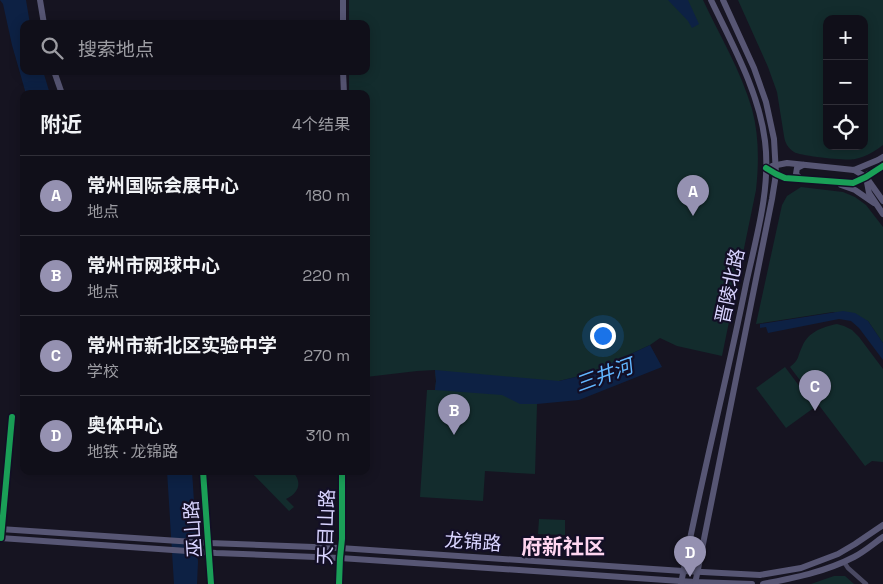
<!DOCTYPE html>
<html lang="zh">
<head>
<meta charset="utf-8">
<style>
	:root { --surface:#100f19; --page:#1e1d26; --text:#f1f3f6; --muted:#9c9ca2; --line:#302f38; --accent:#9591b1 }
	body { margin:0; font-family:"Space Grotesk","Noto Sans SC",sans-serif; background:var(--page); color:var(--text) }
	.controls { position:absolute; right:15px; top:15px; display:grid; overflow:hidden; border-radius:10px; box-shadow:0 2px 12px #0003 }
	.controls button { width:45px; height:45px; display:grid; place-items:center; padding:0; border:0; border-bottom:1px solid var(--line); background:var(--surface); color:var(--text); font:25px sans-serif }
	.you { position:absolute; left:602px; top:335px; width:18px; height:18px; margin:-12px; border:4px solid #fff; border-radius:50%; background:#1a73e8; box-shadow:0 0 0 8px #1a73e833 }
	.badge { display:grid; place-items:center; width:32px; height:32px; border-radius:50%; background:var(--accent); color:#fff; font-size:16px; font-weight:700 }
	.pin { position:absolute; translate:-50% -41px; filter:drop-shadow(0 1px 2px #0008) }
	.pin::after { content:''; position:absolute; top:26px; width:18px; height:15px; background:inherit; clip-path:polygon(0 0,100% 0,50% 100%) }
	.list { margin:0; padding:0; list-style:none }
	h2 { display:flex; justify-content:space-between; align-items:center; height:65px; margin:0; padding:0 20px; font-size:21px }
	h2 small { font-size:16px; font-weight:400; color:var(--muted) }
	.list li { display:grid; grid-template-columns:32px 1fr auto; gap:15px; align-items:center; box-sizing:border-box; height:80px; padding:0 20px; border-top:1px solid var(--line) }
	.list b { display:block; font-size:19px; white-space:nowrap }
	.list p { margin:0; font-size:16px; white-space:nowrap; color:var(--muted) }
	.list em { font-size:16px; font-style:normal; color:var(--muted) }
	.icon { flex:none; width:28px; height:28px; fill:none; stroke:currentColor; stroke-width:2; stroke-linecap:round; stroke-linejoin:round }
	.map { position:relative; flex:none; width:883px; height:584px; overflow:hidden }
	.search { position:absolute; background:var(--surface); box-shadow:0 2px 12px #0003; left:20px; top:20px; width:350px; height:55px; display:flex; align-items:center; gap:12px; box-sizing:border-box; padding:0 18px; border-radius:10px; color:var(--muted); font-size:19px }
	.panel { position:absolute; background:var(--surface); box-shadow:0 2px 12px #0003; left:20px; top:90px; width:350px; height:385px; border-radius:10px }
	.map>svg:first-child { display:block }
</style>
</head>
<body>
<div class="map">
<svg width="883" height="584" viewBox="0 0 883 584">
	<rect width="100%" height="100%" fill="#161421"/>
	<g fill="#132c2d" fill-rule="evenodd">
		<path d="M 349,0 L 703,0 C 720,36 741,71 752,109 C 759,135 759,163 756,190 L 722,356 L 677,346 L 660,338 L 650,345 L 588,374 L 559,381 L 537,404 L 535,474 L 485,471 L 483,501 L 420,497 L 427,390 L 435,390 L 436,381 L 435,370 L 417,371 L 366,377 L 366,94 L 349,94 L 349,71 L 366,71 L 366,24 L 349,24 Z"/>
		<path d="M 738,0 L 883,0 L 883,145 C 875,151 866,157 855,159 C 847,161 800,156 794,152 C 788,148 785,143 784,136 L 777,92 L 768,67 ZM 827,19 L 864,19 L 864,146 L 827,146 Z"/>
		<path d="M 801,187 L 843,192 L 855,197 L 866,205 L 883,227 L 883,343 L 868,321 L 833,312 L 756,324 L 782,205 L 787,196 Z"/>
		<path d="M 837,324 L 844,326 L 852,330 L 859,337 L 883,369 L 883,462 L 872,461 L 865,466 L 790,367 C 800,359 797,357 802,347 C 808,332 822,327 837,324 Z"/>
		<path d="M 785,367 L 815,407 L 786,428 L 756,388 Z"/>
		<path d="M 250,471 L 292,471 C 303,482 299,493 286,499 L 294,507 L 289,511 Z"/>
		<path d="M 539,519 L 565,520 L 565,535 L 538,534 Z"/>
		<path d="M 834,576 L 845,576 L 854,584 L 811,584 Z"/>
	</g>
	<g fill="#0d2144">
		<path d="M 0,0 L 26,0 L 30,24 L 24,24 L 24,71 L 43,71 L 50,94 L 26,94 L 12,45 L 3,4 Z"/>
		<path d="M 668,0 L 688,0 L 699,24 L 692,28 L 688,21 Z"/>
		<path d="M 843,311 L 855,313 L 868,321 L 883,343 L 883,360 L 859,328 L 851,321 L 839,319 L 768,333 L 766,327 L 760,328 L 760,324 Z"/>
		<path d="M 650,345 L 662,367 L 579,400 L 537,404 L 520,404 L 502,395 L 435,390 L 436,381 L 435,370 L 559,381 L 588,374 Z"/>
		<path d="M 167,471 L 192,471 L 198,562 L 197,584 L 174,584 Z"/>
	</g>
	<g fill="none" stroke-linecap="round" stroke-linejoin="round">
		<g stroke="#4a4962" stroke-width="4.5">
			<path d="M 1,538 L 12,417"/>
			<path d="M 844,562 L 848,568 L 866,584"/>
		</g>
		<g stroke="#575674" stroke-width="6">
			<path d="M 40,0 L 44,24"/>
			<path d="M 343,0 L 343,24"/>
			<path d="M 54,71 L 62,94"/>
			<path d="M 343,71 L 344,94"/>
			<path d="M 772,166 L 787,163 L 854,170 L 878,160 L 883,157"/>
			<path d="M 854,170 L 866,177 L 883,201"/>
			<path d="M 774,173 L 785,178 L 853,183 L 866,177 L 883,166"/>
			<path d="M 868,174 L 866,177 L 869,193 L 883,214"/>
			<path d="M 801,179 L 796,174 L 797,168 L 803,165"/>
			<path d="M 841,185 L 855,190 L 874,203"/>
			<path d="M 203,471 L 211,584"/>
			<path d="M 0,529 L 209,543 L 340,548 L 683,571 L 760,575 L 801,568 L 838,554 L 855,544 L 883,525"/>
			<path d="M 0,538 L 216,553 L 340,558 L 695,582 L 752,584"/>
			<path d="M 339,584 L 340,558 L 342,539 L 342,471"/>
			<path d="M 681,584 C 700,483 726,384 746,284 C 756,238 771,188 765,141 C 759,92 732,44 711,0"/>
			<path d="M 695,584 L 772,199 L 776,174 L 774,139 L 766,102 L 754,68 L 723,0"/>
			<path d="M 763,584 C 794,578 825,572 854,557 C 864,552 873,544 883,537"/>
		</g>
		<defs>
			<g id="cycleway">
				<path d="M 766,168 L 776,174 L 785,178 L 853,183 L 866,177 L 883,166"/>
				<path d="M 203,471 L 211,584"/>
				<path d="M 1,538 L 12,417"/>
				<path d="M 339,584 L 340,558 L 342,539 L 342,471"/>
			</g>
		</defs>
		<use href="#cycleway" stroke="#130f26" stroke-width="9"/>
		<use href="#cycleway" stroke="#1a9f57" stroke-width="6"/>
	</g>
	<g text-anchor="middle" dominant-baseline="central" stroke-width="4.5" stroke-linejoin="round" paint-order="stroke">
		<g font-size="19" fill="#d9d4ff" stroke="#130f26">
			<text transform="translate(730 286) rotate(-78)">晋陵北路</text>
			<text transform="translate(326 527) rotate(-88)">天目山路</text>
			<text transform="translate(193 529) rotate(-94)">巫山路</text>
			<text transform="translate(473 542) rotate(4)">龙锦路</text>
		</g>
		<g font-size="20" font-style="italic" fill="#62b6ff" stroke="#130f26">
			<text transform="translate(604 375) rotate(-20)">三井河</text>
		</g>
		<g font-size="21" font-weight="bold" fill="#ffd6f0" stroke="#130f26">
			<text x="563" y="546">府新社区</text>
		</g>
	</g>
</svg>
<div class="controls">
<button>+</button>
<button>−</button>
<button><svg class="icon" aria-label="locate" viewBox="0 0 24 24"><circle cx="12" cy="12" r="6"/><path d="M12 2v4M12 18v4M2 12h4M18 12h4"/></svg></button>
</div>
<div class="you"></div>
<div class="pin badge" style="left:693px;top:216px">A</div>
<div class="pin badge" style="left:454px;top:435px">B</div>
<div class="pin badge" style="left:815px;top:411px">C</div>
<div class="pin badge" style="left:690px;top:577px">D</div>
<div class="search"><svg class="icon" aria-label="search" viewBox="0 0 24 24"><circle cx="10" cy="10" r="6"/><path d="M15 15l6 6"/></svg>搜索地点</div>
<section class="panel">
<h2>附近<small>4个结果</small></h2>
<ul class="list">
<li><span class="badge">A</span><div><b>常州国际会展中心</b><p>地点</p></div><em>180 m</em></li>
<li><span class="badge">B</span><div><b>常州市网球中心</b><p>地点</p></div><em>220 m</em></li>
<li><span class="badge">C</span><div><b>常州市新北区实验中学</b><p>学校</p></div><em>270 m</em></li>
<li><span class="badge">D</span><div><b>奥体中心</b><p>地铁 · 龙锦路</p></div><em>310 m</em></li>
</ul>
</section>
</div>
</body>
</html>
